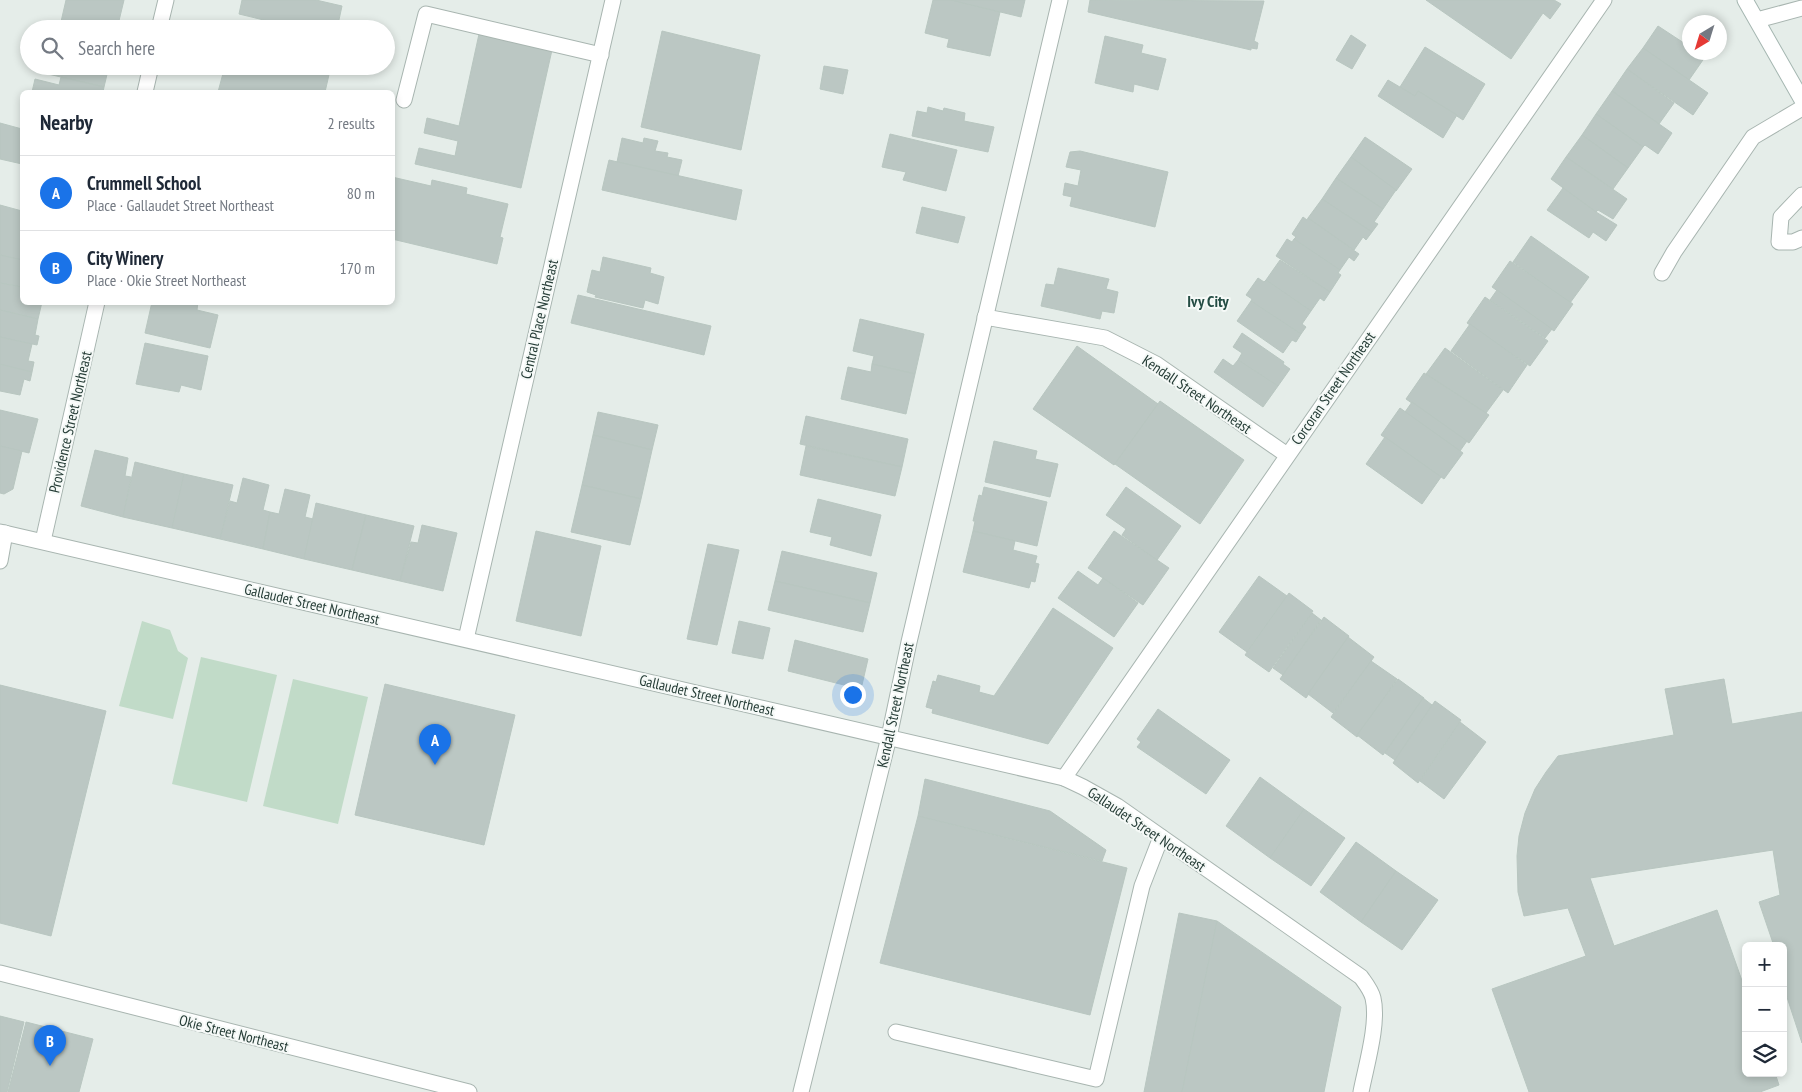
<!DOCTYPE html>
<html lang="en">
<head>
<meta charset="utf-8">
<style>
	:root { --surface:#fff; --page:#f2f2f3; --text:#1f2937; --muted:#747a83; --line:#e0e1e3; --accent:#1a73e8 }
	body { margin:0; font-family:"PT Sans Narrow",sans-serif; background:var(--page); color:var(--text) }
	.controls { position:absolute; right:15px; bottom:15px; display:grid; overflow:hidden; border-radius:8px; box-shadow:0 2px 8px #0003 }
	.controls button { width:45px; height:45px; display:grid; place-items:center; padding:0; border:0; border-bottom:1px solid var(--line); background:var(--surface); color:var(--text); font:25px sans-serif }
	.compass { position:absolute; left:1682px; top:15px; width:45px; height:45px; border-radius:50%; background:var(--surface); box-shadow:0 2px 8px #0003; rotate:218deg }
	.you { position:absolute; left:852px; top:694px; width:18px; height:18px; margin:-12px; border:4px solid #fff; border-radius:50%; background:#1a73e8; box-shadow:0 0 0 8px #1a73e833 }
	.badge { display:grid; place-items:center; width:32px; height:32px; border-radius:50%; background:var(--accent); color:#fff; font-size:16px; font-weight:700 }
	.pin { position:absolute; translate:-50% -41px; filter:drop-shadow(0 1px 2px #0008) }
	.pin::after { content:''; position:absolute; top:26px; width:18px; height:15px; background:inherit; clip-path:polygon(0 0,100% 0,50% 100%) }
	.list { margin:0; padding:0; list-style:none }
	h2 { display:flex; justify-content:space-between; align-items:center; height:65px; margin:0; padding:0 20px; font-size:21px }
	h2 small { font-size:16px; font-weight:400; color:var(--muted) }
	.list li { display:grid; grid-template-columns:32px 1fr auto; gap:15px; align-items:center; box-sizing:border-box; height:75px; padding:0 20px; border-top:1px solid var(--line) }
	.list b { display:block; font-size:19px; white-space:nowrap }
	.list p { margin:0; font-size:16px; white-space:nowrap; color:var(--muted) }
	.list em { font-size:16px; font-style:normal; color:var(--muted) }
	.icon { flex:none; width:28px; height:28px; fill:none; stroke:currentColor; stroke-width:2; stroke-linecap:round; stroke-linejoin:round }
	.map { position:relative; flex:none; width:1802px; height:1092px; overflow:hidden }
	.search { position:absolute; background:var(--surface); box-shadow:0 2px 8px #0003; left:20px; top:20px; width:375px; height:55px; display:flex; align-items:center; gap:12px; box-sizing:border-box; padding:0 18px; border-radius:28px; color:var(--muted); font-size:19px }
	.panel { position:absolute; background:var(--surface); box-shadow:0 2px 8px #0003; left:20px; top:90px; width:375px; height:215px; border-radius:8px }
	.map>svg:first-child { display:block }
</style>
</head>
<body>
<div class="map">
<svg width="1802" height="1092" viewBox="0 0 1802 1092">
	<rect width="100%" height="100%" fill="#e5ede9"/>
	<g fill="#c1dbc8">
		<path d="M 142,621 L 170,630 L 178,651 L 188,658 L 173,719 L 119,706 Z"/>
		<path d="M 201,657 L 277,675 L 247,802 L 172,784 Z"/>
		<path d="M 293,679 L 368,697 L 338,824 L 263,806 Z"/>
	</g>
	<g fill="#bbc7c3" stroke="#b8c6c0">
		<path d="M 66,0 L 124,0 L 117,29 L 72,29 L 60,26 Z"/>
		<path d="M 242,0 L 316,0 L 342,6 L 337,29 L 301,29 L 239,14 Z"/>
		<path d="M 933,0 L 952,0 L 1000,12 L 990,56 L 947,47 L 949,39 L 925,33 Z"/>
		<path d="M 951,0 L 1025,0 L 1021,17 Z"/>
		<path d="M 1090,0 L 1264,1 L 1254,41 L 1258,43 L 1257,49 L 1251,48 L 1251,50 L 1088,12 Z"/>
		<path d="M 1426,0 L 1554,0 L 1561,4 L 1550,19 L 1543,13 L 1511,59 Z"/>
		<path d="M 1658,26 L 1690,47 L 1690,52 L 1698,52 L 1705,57 L 1689,80 L 1643,48 Z"/>
		<path d="M 662,31 L 760,55 L 741,150 L 641,127 Z"/>
		<path d="M 479,34 L 552,50 L 521,188 L 415,164 L 419,148 L 455,156 L 458,141 L 424,133 L 427,118 L 459,126 Z"/>
		<path d="M 1351,35 L 1366,45 L 1352,69 L 1336,60 Z"/>
		<path d="M 1105,36 L 1143,45 L 1141,53 L 1166,59 L 1158,90 L 1134,84 L 1133,92 L 1095,83 Z"/>
		<path d="M 1425,47 L 1485,84 L 1463,120 L 1418,91 L 1415,96 L 1400,87 Z"/>
		<path d="M 1643,48 L 1708,93 L 1693,115 L 1627,69 Z"/>
		<path d="M 50,66 L 109,66 L 104,87 L 48,74 Z"/>
		<path d="M 225,66 L 331,66 L 325,92 L 218,92 Z"/>
		<path d="M 824,66 L 848,70 L 843,94 L 820,89 Z"/>
		<path d="M 1627,69 L 1674,103 L 1659,124 L 1612,91 Z"/>
		<path d="M 61,77 L 104,87 L 103,92 L 32,92 L 35,79 L 59,85 Z"/>
		<path d="M 1388,80 L 1415,96 L 1418,91 L 1457,115 L 1443,138 L 1378,96 Z"/>
		<path d="M 1612,91 L 1672,133 L 1658,154 L 1645,145 L 1643,147 L 1596,114 Z"/>
		<path d="M 928,107 L 943,111 L 944,108 L 965,113 L 964,121 L 994,127 L 988,152 L 912,136 L 917,111 L 927,113 Z"/>
		<path d="M 1596,114 L 1643,147 L 1628,168 L 1582,135 Z"/>
		<path d="M 0,123 L 22,129 L 22,164 L 0,159 Z"/>
		<path d="M 890,134 L 957,150 L 946,191 L 903,180 L 906,172 L 882,167 Z"/>
		<path d="M 1582,135 L 1628,168 L 1613,189 L 1566,157 Z"/>
		<path d="M 1365,137 L 1412,169 L 1396,191 L 1351,157 Z"/>
		<path d="M 622,138 L 643,143 L 644,138 L 658,141 L 655,151 L 668,153 L 667,157 L 682,160 L 678,176 L 617,162 Z"/>
		<path d="M 1080,151 L 1168,172 L 1155,227 L 1070,206 L 1072,197 L 1063,195 L 1065,183 L 1078,186 L 1081,170 L 1066,167 L 1070,152 Z"/>
		<path d="M 1351,157 L 1396,190 L 1383,209 L 1336,178 Z"/>
		<path d="M 1566,157 L 1627,199 L 1613,219 L 1598,210 L 1596,212 L 1551,179 Z"/>
		<path d="M 609,160 L 742,190 L 736,220 L 602,190 Z"/>
		<path d="M 392,177 L 431,186 L 432,180 L 467,188 L 466,194 L 508,204 L 500,237 L 503,238 L 497,264 L 392,239 Z"/>
		<path d="M 1336,178 L 1383,209 L 1374,222 L 1378,224 L 1372,232 L 1322,199 Z"/>
		<path d="M 1563,188 L 1596,212 L 1617,225 L 1606,241 L 1593,232 L 1589,238 L 1547,210 Z"/>
		<path d="M 1322,199 L 1372,232 L 1366,240 L 1363,237 L 1354,250 L 1308,218 Z"/>
		<path d="M 0,205 L 22,211 L 22,260 L 0,255 Z"/>
		<path d="M 922,207 L 965,217 L 958,243 L 916,233 Z"/>
		<path d="M 1303,217 L 1307,220 L 1308,218 L 1359,254 L 1354,261 L 1349,257 L 1340,270 L 1294,239 L 1296,237 L 1292,234 Z"/>
		<path d="M 1531,236 L 1589,277 L 1570,303 L 1513,262 Z"/>
		<path d="M 1287,239 L 1292,242 L 1294,239 L 1340,270 L 1338,273 L 1341,275 L 1330,292 L 1276,256 Z"/>
		<path d="M 0,255 L 22,260 L 22,287 L 0,283 Z"/>
		<path d="M 603,257 L 651,268 L 650,273 L 664,277 L 658,304 L 645,300 L 643,308 L 595,297 L 596,295 L 587,292 L 592,270 L 600,272 Z"/>
		<path d="M 1280,260 L 1330,292 L 1324,301 L 1320,298 L 1311,311 L 1266,280 Z"/>
		<path d="M 1510,261 L 1573,304 L 1554,331 L 1492,287 Z"/>
		<path d="M 1058,268 L 1109,279 L 1106,289 L 1118,292 L 1114,313 L 1102,311 L 1100,319 L 1041,306 L 1046,284 L 1054,285 Z"/>
		<path d="M 1258,278 L 1264,282 L 1266,280 L 1311,311 L 1302,324 L 1306,327 L 1301,334 L 1251,301 L 1252,299 L 1246,295 Z"/>
		<path d="M 0,283 L 22,287 L 22,302 L 42,302 L 38,319 L 0,310 Z"/>
		<path d="M 1497,290 L 1552,329 L 1545,338 L 1490,300 Z"/>
		<path d="M 578,295 L 711,326 L 704,355 L 571,323 Z"/>
		<path d="M 1485,297 L 1548,341 L 1530,366 L 1467,323 Z"/>
		<path d="M 1251,301 L 1301,334 L 1296,342 L 1292,340 L 1283,353 L 1237,321 Z"/>
		<path d="M 152,302 L 198,302 L 197,310 L 218,315 L 210,348 L 145,333 Z"/>
		<path d="M 0,310 L 38,319 L 35,335 L 39,336 L 37,345 L 0,337 Z"/>
		<path d="M 860,319 L 924,334 L 915,374 L 872,364 L 874,356 L 853,351 Z"/>
		<path d="M 1470,324 L 1527,365 L 1508,393 L 1451,351 Z"/>
		<path d="M 1242,333 L 1284,362 L 1283,364 L 1290,369 L 1278,386 L 1238,360 L 1242,353 L 1233,347 Z"/>
		<path d="M 0,337 L 32,344 L 28,361 L 34,362 L 32,372 L 0,364 Z"/>
		<path d="M 145,343 L 208,356 L 201,390 L 181,385 L 179,392 L 136,384 Z"/>
		<path d="M 1077,346 L 1158,404 L 1114,465 L 1033,409 Z"/>
		<path d="M 1445,348 L 1503,390 L 1486,413 L 1426,374 Z"/>
		<path d="M 1223,359 L 1233,366 L 1238,360 L 1278,386 L 1263,407 L 1214,372 Z"/>
		<path d="M 0,364 L 32,372 L 30,381 L 24,379 L 20,395 L 0,391 Z"/>
		<path d="M 872,364 L 915,374 L 906,414 L 841,399 L 848,367 L 871,372 Z"/>
		<path d="M 1424,373 L 1489,415 L 1469,443 L 1406,399 Z"/>
		<path d="M 1160,401 L 1244,460 L 1200,524 L 1115,464 Z"/>
		<path d="M 1412,402 L 1467,441 L 1460,451 L 1405,412 Z"/>
		<path d="M 1400,408 L 1463,453 L 1444,479 L 1381,435 Z"/>
		<path d="M 0,410 L 38,419 L 29,453 L 0,446 Z"/>
		<path d="M 598,412 L 658,425 L 652,450 L 593,435 Z"/>
		<path d="M 806,416 L 908,439 L 902,467 L 800,444 Z"/>
		<path d="M 593,435 L 652,450 L 641,499 L 582,485 Z"/>
		<path d="M 1385,437 L 1441,477 L 1422,504 L 1366,464 Z"/>
		<path d="M 994,441 L 1037,451 L 1035,459 L 1058,464 L 1050,497 L 985,482 Z"/>
		<path d="M 0,446 L 22,451 L 13,489 L 4,494 L 0,493 Z"/>
		<path d="M 806,446 L 902,467 L 895,496 L 800,475 Z"/>
		<path d="M 95,450 L 128,458 L 125,476 L 131,477 L 123,517 L 81,506 Z"/>
		<path d="M 135,462 L 184,474 L 172,528 L 123,517 Z"/>
		<path d="M 184,474 L 233,485 L 220,539 L 172,528 Z"/>
		<path d="M 243,478 L 269,485 L 263,510 L 270,512 L 263,549 L 220,539 L 230,501 L 237,503 Z"/>
		<path d="M 582,485 L 641,499 L 630,545 L 571,532 Z"/>
		<path d="M 984,487 L 1047,502 L 1037,546 L 973,531 L 975,521 L 973,521 L 979,495 L 982,496 Z"/>
		<path d="M 1126,487 L 1181,526 L 1157,560 L 1122,535 L 1126,529 L 1106,515 Z"/>
		<path d="M 285,489 L 310,495 L 305,517 L 313,519 L 304,559 L 263,549 L 270,512 L 279,514 Z"/>
		<path d="M 818,499 L 881,515 L 871,556 L 830,545 L 832,537 L 810,532 Z"/>
		<path d="M 316,503 L 366,515 L 352,570 L 304,559 Z"/>
		<path d="M 366,515 L 414,526 L 400,581 L 352,570 Z"/>
		<path d="M 422,525 L 457,533 L 443,591 L 400,581 L 411,542 L 418,543 Z"/>
		<path d="M 536,531 L 601,546 L 581,636 L 516,621 Z"/>
		<path d="M 973,531 L 1015,541 L 1013,550 L 1037,556 L 1035,563 L 1039,564 L 1035,582 L 1031,581 L 1029,588 L 963,572 Z"/>
		<path d="M 1114,531 L 1169,568 L 1143,605 L 1088,568 Z"/>
		<path d="M 708,544 L 739,550 L 717,645 L 687,639 Z"/>
		<path d="M 782,551 L 877,573 L 870,603 L 775,581 Z"/>
		<path d="M 1078,571 L 1098,585 L 1103,578 L 1138,603 L 1114,637 L 1058,598 Z"/>
		<path d="M 1259,576 L 1287,596 L 1247,652 L 1219,632 Z"/>
		<path d="M 775,581 L 870,603 L 863,632 L 768,610 Z"/>
		<path d="M 1289,593 L 1313,611 L 1269,672 L 1245,655 Z"/>
		<path d="M 1053,608 L 1113,648 L 1048,744 L 932,713 L 933,709 L 926,707 L 933,681 L 936,682 L 938,675 L 980,686 L 979,692 L 994,696 Z"/>
		<path d="M 1312,613 L 1321,620 L 1283,675 L 1273,668 Z"/>
		<path d="M 1324,617 L 1349,636 L 1306,698 L 1280,679 Z"/>
		<path d="M 739,621 L 770,628 L 763,659 L 732,653 Z"/>
		<path d="M 1348,637 L 1374,657 L 1333,713 L 1308,694 Z"/>
		<path d="M 795,640 L 868,659 L 862,685 L 853,683 L 852,687 L 788,671 Z"/>
		<path d="M 1371,661 L 1397,679 L 1357,737 L 1331,717 Z"/>
		<path d="M 1398,679 L 1424,698 L 1383,755 L 1357,735 Z"/>
		<path d="M 1724,679 L 1732,724 L 1802,712 L 1802,1043 L 1783,985 L 1783,975 L 1785,974 L 1783,970 L 1783,946 L 1774,946 L 1759,902 L 1780,895 L 1773,850 L 1590,878 L 1614,946 L 1717,910 L 1746,992 L 1746,1073 L 1775,1073 L 1779,1085 L 1760,1092 L 1529,1092 L 1492,989 L 1586,956 L 1568,908 L 1524,916 L 1518,892 L 1517,856 L 1519,836 L 1525,813 L 1535,789 L 1546,772 L 1558,756 L 1674,735 L 1665,689 Z"/>
		<path d="M 385,684 L 515,715 L 484,845 L 355,815 Z"/>
		<path d="M 0,685 L 106,711 L 51,936 L 0,923 Z"/>
		<path d="M 1423,698 L 1432,705 L 1395,760 L 1385,753 Z"/>
		<path d="M 1435,701 L 1461,720 L 1418,783 L 1393,763 Z"/>
		<path d="M 1158,709 L 1230,760 L 1206,794 L 1137,747 L 1141,742 L 1137,739 Z"/>
		<path d="M 1460,722 L 1486,742 L 1444,799 L 1420,781 Z"/>
		<path d="M 1260,777 L 1304,809 L 1270,858 L 1226,826 Z"/>
		<path d="M 925,779 L 1050,811 L 1106,850 L 1102,861 L 918,816 Z"/>
		<path d="M 1304,809 L 1345,838 L 1311,886 L 1270,858 Z"/>
		<path d="M 918,816 L 1127,868 L 1090,1015 L 880,963 Z"/>
		<path d="M 1356,842 L 1396,871 L 1361,922 L 1320,892 Z"/>
		<path d="M 1396,871 L 1438,900 L 1402,950 L 1361,922 Z"/>
		<path d="M 1179,913 L 1217,921 L 1182,1092 L 1144,1092 Z"/>
		<path d="M 1217,921 L 1341,1007 L 1324,1092 L 1182,1092 Z"/>
		<path d="M 0,1016 L 24,1022 L 7,1092 L 0,1092 Z"/>
		<path d="M 26,1022 L 93,1039 L 79,1092 L 8,1092 Z"/>
	</g>
	<g fill="none" stroke-linecap="round" stroke-linejoin="round">
		<defs>
			<g id="service">
				<path d="M 404,100 L 426,14 L 601,55"/>
				<path d="M 1802,195 L 1781,217 L 1779,242 L 1793,242 L 1802,238"/>
				<path d="M 1662,273 L 1674,252 L 1753,137 L 1802,108"/>
				<path d="M 985,317 L 1105,338 L 1156,364 L 1287,455"/>
				<path d="M 0,561 L 5,533"/>
				<path d="M 896,1032 L 1096,1079 L 1142,886 L 1161,837"/>
			</g>
			<g id="minor">
				<path d="M 1757,20 L 1802,8"/>
				<path d="M 159,29 L 166,0"/>
				<path d="M 145,92 L 151,66"/>
				<path d="M 0,532 L 1064,778 L 1083,787 L 1117,806 L 1361,977 C 1366,984 1371,990 1373,998 C 1379,1023 1366,1066 1361,1092"/>
				<path d="M 43,541 L 97,302"/>
				<path d="M 466,639 L 613,0"/>
				<path d="M 1064,778 L 1604,0"/>
				<path d="M 0,973 L 469,1092"/>
				<path d="M 801,1092 L 889,737 L 909,642 L 1060,0"/>
			</g>
			<path id="secondary" d="M 1745,0 L 1802,100"/>
		</defs>
		<use href="#service" stroke="#a8b5b0" stroke-width="17"/>
		<use href="#minor" stroke="#a8b5b0" stroke-width="17"/>
		<use href="#secondary" stroke="#a5b7b1" stroke-width="17"/>
		<use href="#service" stroke="#fff" stroke-width="15"/>
		<use href="#minor" stroke="#fff" stroke-width="15"/>
		<use href="#secondary" stroke="#fff" stroke-width="15"/>
	</g>
	<g text-anchor="middle" dominant-baseline="central" stroke-width="4" stroke-linejoin="round" paint-order="stroke">
		<g font-size="15" fill="#263d37" stroke="#f5f9f7">
			<text transform="translate(539 319) rotate(-77)">Central Place Northeast</text>
			<text transform="translate(1333 388) rotate(-55)">Corcoran Street Northeast</text>
			<text transform="translate(1197 394) rotate(34)">Kendall Street Northeast</text>
			<text transform="translate(70 422) rotate(-77)">Providence Street Northeast</text>
			<text transform="translate(312 604) rotate(13)">Gallaudet Street Northeast</text>
			<text transform="translate(707 695) rotate(13)">Gallaudet Street Northeast</text>
			<text transform="translate(895 705) rotate(-78)">Kendall Street Northeast</text>
			<text transform="translate(1147 829) rotate(34)">Gallaudet Street Northeast</text>
			<text transform="translate(234 1033) rotate(14)">Okie Street Northeast</text>
		</g>
		<g font-size="16" font-weight="bold" fill="#244d44" stroke="#f5f9f7">
			<text x="1208" y="301">Ivy City</text>
		</g>
	</g>
</svg>
<div class="controls">
<button>+</button>
<button>−</button>
<button><svg class="icon" aria-label="layers" viewBox="0 0 24 24"><path d="M12 4l9 5-9 5-9-5zM3 14l9 5 9-5"/></svg></button>
</div>
<svg class="compass" viewBox="-18 -18 36 36"><path d="M0-13l5 13h-10z" fill="#e53935"/><path d="M0 13l5-13h-10z" fill="#747a83"/></svg>
<div class="you"></div>
<div class="pin badge" style="left:435px;top:765px">A</div>
<div class="pin badge" style="left:50px;top:1066px">B</div>
<div class="search"><svg class="icon" aria-label="search" viewBox="0 0 24 24"><circle cx="10" cy="10" r="6"/><path d="M15 15l6 6"/></svg>Search here</div>
<section class="panel">
<h2>Nearby<small>2 results</small></h2>
<ul class="list">
<li><span class="badge">A</span><div><b>Crummell School</b><p>Place · Gallaudet Street Northeast</p></div><em>80 m</em></li>
<li><span class="badge">B</span><div><b>City Winery</b><p>Place · Okie Street Northeast</p></div><em>170 m</em></li>
</ul>
</section>
</div>
</body>
</html>
